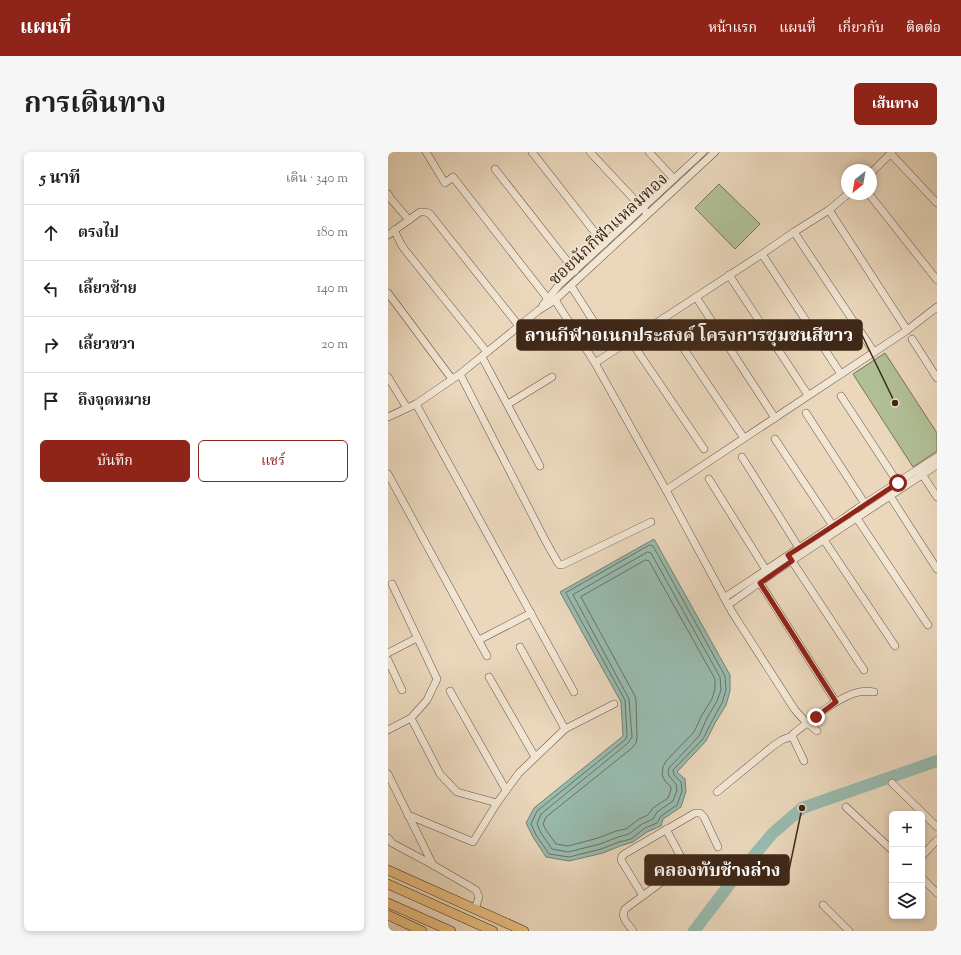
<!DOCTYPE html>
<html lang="th">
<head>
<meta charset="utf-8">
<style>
	:root { --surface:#fff; --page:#f6f6f6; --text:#202124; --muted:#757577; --line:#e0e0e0; --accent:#8f2418 }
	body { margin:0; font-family:"Sorts Mill Goudy","Noto Serif Thai",serif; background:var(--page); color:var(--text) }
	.controls { position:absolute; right:12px; bottom:12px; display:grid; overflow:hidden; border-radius:6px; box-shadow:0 2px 6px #0003 }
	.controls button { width:36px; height:36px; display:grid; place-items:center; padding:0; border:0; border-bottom:1px solid var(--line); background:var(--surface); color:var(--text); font:20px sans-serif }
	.compass { position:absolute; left:453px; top:12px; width:36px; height:36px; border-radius:50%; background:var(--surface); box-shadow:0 2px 6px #0003; rotate:211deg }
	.stop { position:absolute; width:12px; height:12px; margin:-9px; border:3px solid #8f2418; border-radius:50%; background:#fff }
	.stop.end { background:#8f2418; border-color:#fff; box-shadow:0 1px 4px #0008 }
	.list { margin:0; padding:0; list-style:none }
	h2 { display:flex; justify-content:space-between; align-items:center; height:52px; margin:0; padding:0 16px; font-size:17px }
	h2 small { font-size:13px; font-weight:400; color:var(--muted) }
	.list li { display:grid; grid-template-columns:26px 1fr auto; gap:12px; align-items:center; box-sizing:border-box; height:56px; padding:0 16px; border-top:1px solid var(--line) }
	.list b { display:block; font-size:15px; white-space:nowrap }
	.list em { font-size:13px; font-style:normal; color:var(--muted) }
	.actions { display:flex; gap:8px; padding:12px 16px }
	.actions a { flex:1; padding:9px 0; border:1px solid var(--accent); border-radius:6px; text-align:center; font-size:14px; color:var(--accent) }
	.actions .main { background:var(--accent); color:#fff }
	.icon { flex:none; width:22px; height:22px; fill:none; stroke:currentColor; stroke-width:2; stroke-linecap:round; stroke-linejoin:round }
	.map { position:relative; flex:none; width:549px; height:779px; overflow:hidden; border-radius:6px }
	header { display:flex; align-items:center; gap:24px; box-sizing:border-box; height:56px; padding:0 20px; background:var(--accent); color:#fff }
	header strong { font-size:19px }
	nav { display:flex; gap:22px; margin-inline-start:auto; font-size:14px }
	.intro { display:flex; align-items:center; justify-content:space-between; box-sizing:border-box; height:96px; padding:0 24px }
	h1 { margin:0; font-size:28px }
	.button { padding:10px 18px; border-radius:6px; background:var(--accent); color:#fff; font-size:14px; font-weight:700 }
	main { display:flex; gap:24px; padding:0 24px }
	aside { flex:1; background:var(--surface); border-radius:6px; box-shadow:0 2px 6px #0003 }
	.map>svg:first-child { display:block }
</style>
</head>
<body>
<header>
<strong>แผนที่</strong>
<nav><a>หน้าแรก</a><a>แผนที่</a><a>เกี่ยวกับ</a><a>ติดต่อ</a></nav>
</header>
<div class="intro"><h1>การเดินทาง</h1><a class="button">เส้นทาง</a></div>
<main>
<aside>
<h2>5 นาที<small>เดิน · 340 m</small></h2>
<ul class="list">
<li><svg class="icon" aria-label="ahead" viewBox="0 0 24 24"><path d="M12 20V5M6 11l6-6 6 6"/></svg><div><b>ตรงไป</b></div><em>180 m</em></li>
<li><svg class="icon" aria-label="left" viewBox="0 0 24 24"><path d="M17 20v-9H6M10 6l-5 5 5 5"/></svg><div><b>เลี้ยวซ้าย</b></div><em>140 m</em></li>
<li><svg class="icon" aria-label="right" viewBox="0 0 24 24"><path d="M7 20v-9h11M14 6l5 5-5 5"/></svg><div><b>เลี้ยวขวา</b></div><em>20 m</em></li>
<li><svg class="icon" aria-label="arrive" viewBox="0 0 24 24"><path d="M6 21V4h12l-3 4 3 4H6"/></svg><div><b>ถึงจุดหมาย</b></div></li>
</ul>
<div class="actions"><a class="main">บันทึก</a><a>แชร์</a></div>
</aside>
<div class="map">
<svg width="549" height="779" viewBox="0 0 549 779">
	<rect width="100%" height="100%" fill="#ead7bc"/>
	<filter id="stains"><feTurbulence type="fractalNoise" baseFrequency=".005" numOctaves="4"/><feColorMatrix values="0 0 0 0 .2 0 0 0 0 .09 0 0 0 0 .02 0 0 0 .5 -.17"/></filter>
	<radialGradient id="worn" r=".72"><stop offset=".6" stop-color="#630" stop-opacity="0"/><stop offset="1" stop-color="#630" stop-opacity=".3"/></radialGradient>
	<g fill="#b1bf96" stroke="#787457">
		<path d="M 331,32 L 372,72 L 347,97 L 307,56 Z"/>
		<path d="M 497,201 L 549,281 L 549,299 L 525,315 L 465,222 Z"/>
	</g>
	<path fill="#98baae" stroke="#748072" d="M 266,387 L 342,523 L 342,539 L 338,553 L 327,571 L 318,589 L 289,620 L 297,627 L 298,639 L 293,655 L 275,667 L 273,674 L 259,680 L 245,690 L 232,694 L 215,701 L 181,709 L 158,705 L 145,685 L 138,671 L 146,656 L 235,584 L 233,550 L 172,440 Z"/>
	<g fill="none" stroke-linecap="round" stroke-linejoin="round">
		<g stroke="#6c7163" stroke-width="1">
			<path d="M 262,393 L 265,394 L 337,524 L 338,538 L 334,551 L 324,569 L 315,587 L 285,618 L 286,623 L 293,630 L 294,639 L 289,653 L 273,664 L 269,671 L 257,676 L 243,687 L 231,690 L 213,697 L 181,705 L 161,702 L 148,683 L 143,672 L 149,659 L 237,588 L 239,584 L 237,548 L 178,441 Z"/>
			<path d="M 260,400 L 263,401 L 332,525 L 333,538 L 329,549 L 319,566 L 311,584 L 281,616 L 280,620 L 281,624 L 288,632 L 289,638 L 285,649 L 269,660 L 265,667 L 254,672 L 241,682 L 230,685 L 212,692 L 180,700 L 164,697 L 153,681 L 149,672 L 153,662 L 240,591 L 244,585 L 241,547 L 185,443 Z"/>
			<path d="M 258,408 L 261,409 L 327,527 L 327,537 L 324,547 L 314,563 L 306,580 L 278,609 L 275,615 L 274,623 L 277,629 L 283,635 L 283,638 L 280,646 L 265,656 L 260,663 L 251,667 L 238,677 L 228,679 L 210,686 L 180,694 L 168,692 L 158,678 L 155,672 L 158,665 L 244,596 L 248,591 L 249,585 L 248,549 L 247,544 L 193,445 Z"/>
		</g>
		<path stroke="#98baae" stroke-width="12" d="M 306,779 L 341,733 L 384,682 L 414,656 L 549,609"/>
		<defs>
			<g id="minor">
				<path d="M 38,0 L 57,31 L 65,25 L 160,147"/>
				<path d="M 144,0 L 216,92"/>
				<path d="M 202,0 L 258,60"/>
				<path d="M 261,0 L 286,27"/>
				<path d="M 503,2 L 549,51"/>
				<path d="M 107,17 L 187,119"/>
				<path d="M 483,21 L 504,0"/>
				<path d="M 0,42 L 3,47 L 21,68"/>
				<path d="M 481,42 L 549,128"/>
				<path d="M 441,58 L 519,178"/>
				<path d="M 6,78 L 13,92 L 17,98 L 99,200"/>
				<path d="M 406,80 L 486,200"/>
				<path d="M 0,83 L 32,60 L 38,60 L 42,62 L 131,174"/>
				<path d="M 374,102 L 453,222"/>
				<path d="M 341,123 L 420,243"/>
				<path d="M 183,134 L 215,184"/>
				<path d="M 0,141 L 64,227"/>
				<path d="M 308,145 L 387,266"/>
				<path d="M 167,148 L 207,211 L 278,338 L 344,460 L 407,558 L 417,569 L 429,579"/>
				<path d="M 155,153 L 171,133 L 315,0"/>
				<path d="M 275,166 L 356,286"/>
				<path d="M 524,187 L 549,226"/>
				<path d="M 242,188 L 316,297"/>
				<path d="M 94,205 L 152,314"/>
				<path d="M 207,211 L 374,102 L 406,80 L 441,58 L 460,42"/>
				<path d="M 72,222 L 157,388 L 170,411 L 172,413 L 174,413 L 263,370"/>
				<path d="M 0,225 L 19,256"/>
				<path d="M 453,244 L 510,331"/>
				<path d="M 28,252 L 186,540"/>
				<path d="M 120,252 L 164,225"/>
				<path d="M 418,261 L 477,352"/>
				<path d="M 0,265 L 28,252 L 72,222 L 151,158 L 167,148 L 260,62 L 327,0"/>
				<path d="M 387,287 L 445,374"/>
				<path d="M 354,305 L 411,396"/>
				<path d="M 532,319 L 549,345"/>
				<path d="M 0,322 L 99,504"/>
				<path d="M 321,327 L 378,418"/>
				<path d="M 278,338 L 518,179 L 549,155"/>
				<path d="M 502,344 L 549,417"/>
				<path d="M 466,362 L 540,473"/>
				<path d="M 436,388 L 507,494"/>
				<path d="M 402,406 L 476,518"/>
				<path d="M 372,431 L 448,550"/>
				<path d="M 336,446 L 456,366 L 470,356 L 549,305"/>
				<path d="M 340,453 L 385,421 L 549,313"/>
				<path d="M 91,488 L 143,461"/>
				<path d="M 132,495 L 177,577"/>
				<path d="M 0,501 L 29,486"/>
				<path d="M 0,508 L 14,538"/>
				<path d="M 101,525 L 147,605"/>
				<path d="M 62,539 L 118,638"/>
				<path d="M 23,566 L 52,622 L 69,640 L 109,651"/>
				<path d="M 0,578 L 23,566 L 39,548 L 49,527 L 4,432"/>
				<path d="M 416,609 L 405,586 L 405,582 C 423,568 446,548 467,541 C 474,539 480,539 486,540"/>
				<path d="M 0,622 L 45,713 L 88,738 L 91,745 L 87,757"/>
				<path d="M 504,631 L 549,675"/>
				<path d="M 329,640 L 385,594 L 394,588 L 404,584"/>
				<path d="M 458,655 L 504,698"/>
				<path d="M 20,663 L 85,690 L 109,651 L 131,621 L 177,577 L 226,552"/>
				<path d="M 0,686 L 4,691 L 45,713"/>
				<path d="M 534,704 L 549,688"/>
				<path d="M 534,726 L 549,741"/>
				<path d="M 255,744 L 233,708 L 234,704 L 238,701 L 307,661 L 312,661 L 316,665 L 330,695"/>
				<path d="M 435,753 L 461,779"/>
				<path d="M 245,779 C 240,771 232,766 237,757 L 294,715 L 296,713 L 295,709 L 278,677"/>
			</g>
			<g id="major">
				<path d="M 0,718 L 136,779"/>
				<path d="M 0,732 L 105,779"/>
				<path d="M 0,751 L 63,779"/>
				<path d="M 0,763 L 34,779"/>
			</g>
		</defs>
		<use href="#minor" stroke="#6a5441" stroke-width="8"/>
		<use href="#major" stroke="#3f2818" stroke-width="10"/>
		<use href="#minor" stroke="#f1e5d3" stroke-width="7"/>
		<use href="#major" stroke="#e5bc7e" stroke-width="9"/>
	</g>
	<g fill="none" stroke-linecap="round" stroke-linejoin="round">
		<path stroke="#8f2418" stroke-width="5" d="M 428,565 L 448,550 L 372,431 L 404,409 L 400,403 C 437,380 473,355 510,331"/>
	</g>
	<g text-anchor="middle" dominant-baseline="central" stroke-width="3.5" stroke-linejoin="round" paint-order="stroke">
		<g font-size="17" fill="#3f2818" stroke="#f1e5d3">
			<text transform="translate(221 78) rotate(-43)">ซอยนักกีฬาแหลมทอง</text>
		</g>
	</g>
	<path fill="none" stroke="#3f2818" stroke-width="1.5" d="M507 251L474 183M414 656L401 718"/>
	<g fill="#3f2818" stroke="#f1e5d3" stroke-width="1.5">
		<circle cx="507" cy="251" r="4"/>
		<circle cx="414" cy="656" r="4"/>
	</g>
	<g fill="#3f2818" stroke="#3f2818" stroke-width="1.5">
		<rect x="129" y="168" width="345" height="30" rx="4"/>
		<rect x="257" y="703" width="144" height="30" rx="4"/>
	</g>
	<g font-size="18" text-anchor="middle" font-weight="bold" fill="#fff">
		<text x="301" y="189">ลานกีฬาอเนกประสงค์ โครงการชุมชนสีขาว</text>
		<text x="329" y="724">คลองทับช้างล่าง</text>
	</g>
	<rect width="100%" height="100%" filter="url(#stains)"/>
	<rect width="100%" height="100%" fill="url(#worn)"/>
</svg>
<div class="controls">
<button>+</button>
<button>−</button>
<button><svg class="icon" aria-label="layers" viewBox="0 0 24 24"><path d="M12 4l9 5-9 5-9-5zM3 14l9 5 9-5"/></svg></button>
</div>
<svg class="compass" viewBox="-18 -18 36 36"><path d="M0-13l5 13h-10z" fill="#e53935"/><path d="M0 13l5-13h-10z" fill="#757577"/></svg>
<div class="stop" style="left:510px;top:331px"></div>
<div class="stop end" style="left:428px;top:565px"></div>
</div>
</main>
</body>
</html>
